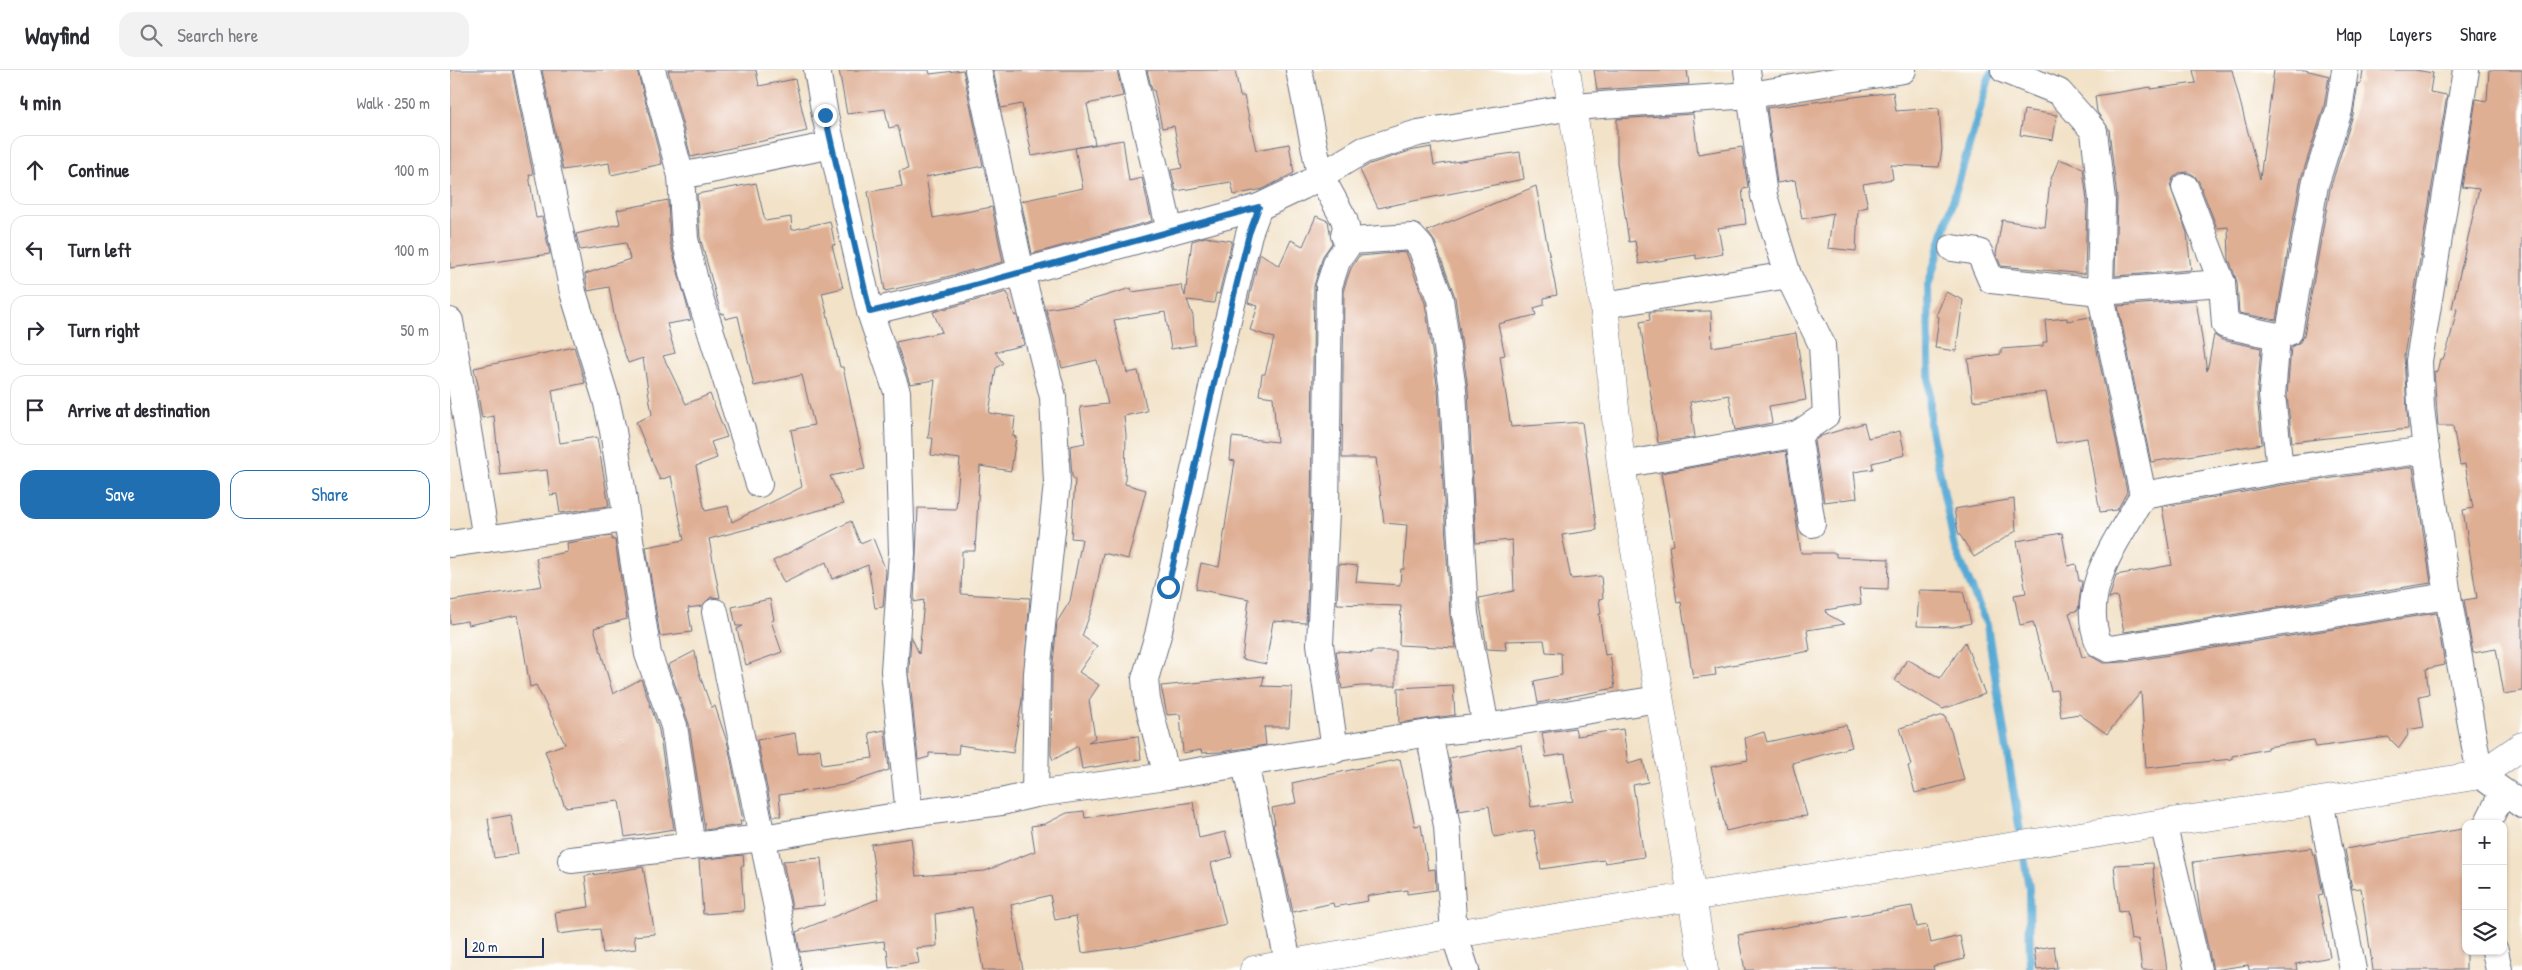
<!DOCTYPE html>
<html lang="en">
<head>
<meta charset="utf-8">
<style>
	:root { --surface:#fff; --page:#f2f2f3; --text:#2b2b33; --muted:#7c7c81; --line:#e1e1e2; --accent:#1f6fb2 }
	body { margin:0; font-family:"Patrick Hand",sans-serif; background:var(--page); color:var(--text) }
	.controls { position:absolute; right:15px; bottom:15px; display:grid; overflow:hidden; border-radius:10px; box-shadow:0 1px 4px #0004 }
	.controls button { width:45px; height:45px; display:grid; place-items:center; padding:0; border:0; border-bottom:1px solid var(--line); background:var(--surface); color:var(--text); font:25px sans-serif }
	.scale { position:absolute; left:15px; bottom:12px; width:79px; box-sizing:border-box; padding-left:5px; border:2px solid #1b2f5e; border-top:0; font-size:14px; line-height:18px; white-space:nowrap; color:#1b2f5e; -webkit-text-stroke:4px #fff; paint-order:stroke }
	.stop { position:absolute; width:15px; height:15px; margin:-11px; border:4px solid #1f6fb2; border-radius:50%; background:#fff }
	.stop.end { background:#1f6fb2; border-color:#fff; box-shadow:0 1px 5px #0008 }
	.list { margin:0; padding:0; list-style:none }
	h2 { display:flex; justify-content:space-between; align-items:center; height:65px; margin:0; padding:0 20px; font-size:21px }
	h2 small { font-size:16px; font-weight:400; color:var(--muted) }
	.list li { display:grid; grid-template-columns:32px 1fr auto; gap:15px; align-items:center; box-sizing:border-box; height:70px; margin:0 10px 10px; padding:0 10px; border:1px solid var(--line); border-radius:15px }
	.list b { display:block; font-size:19px; white-space:nowrap }
	.list em { font-size:16px; font-style:normal; color:var(--muted) }
	.actions { display:flex; gap:10px; padding:15px 20px }
	.actions a { flex:1; padding:11px 0; border:1px solid var(--accent); border-radius:15px; text-align:center; font-size:18px; color:var(--accent) }
	.actions .main { background:var(--accent); color:#fff }
	.icon { flex:none; width:28px; height:28px; fill:none; stroke:currentColor; stroke-width:2; stroke-linecap:round; stroke-linejoin:round }
	.map { position:relative; flex:none; width:2072px; height:900px; overflow:hidden }
	header { display:flex; align-items:center; gap:30px; box-sizing:border-box; height:70px; padding:0 25px; background:var(--surface); border-bottom:1px solid var(--line) }
	header strong { font-size:24px }
	nav { display:flex; gap:28px; margin-inline-start:auto; font-size:18px }
	.search { width:350px; height:45px; background:var(--page); display:flex; align-items:center; gap:12px; box-sizing:border-box; padding:0 18px; border-radius:15px; color:var(--muted); font-size:19px }
	main { display:flex }
	aside { flex:1; background:var(--surface) }
	.map>svg:first-child { display:block }
</style>
</head>
<body>
<header>
<strong>Wayfind</strong>
<div class="search"><svg class="icon" aria-label="search" viewBox="0 0 24 24"><circle cx="10" cy="10" r="6"/><path d="M15 15l6 6"/></svg>Search here</div>
<nav><a>Map</a><a>Layers</a><a>Share</a></nav>
</header>
<main>
<aside>
<h2>4 min<small>Walk · 250 m</small></h2>
<ul class="list">
<li><svg class="icon" aria-label="ahead" viewBox="0 0 24 24"><path d="M12 20V5M6 11l6-6 6 6"/></svg><div><b>Continue</b></div><em>100 m</em></li>
<li><svg class="icon" aria-label="left" viewBox="0 0 24 24"><path d="M17 20v-9H6M10 6l-5 5 5 5"/></svg><div><b>Turn left</b></div><em>100 m</em></li>
<li><svg class="icon" aria-label="right" viewBox="0 0 24 24"><path d="M7 20v-9h11M14 6l5 5-5 5"/></svg><div><b>Turn right</b></div><em>50 m</em></li>
<li><svg class="icon" aria-label="arrive" viewBox="0 0 24 24"><path d="M6 21V4h12l-3 4 3 4H6"/></svg><div><b>Arrive at destination</b></div></li>
</ul>
<div class="actions"><a class="main">Save</a><a>Share</a></div>
</aside>
<div class="map">
<svg width="2072" height="900" viewBox="0 0 2072 900">
	<rect width="100%" height="100%" fill="#fff"/>
	<filter id="ink" filterUnits="userSpaceOnUse"><feTurbulence type="fractalNoise" baseFrequency=".02" numOctaves="2"/><feDisplacementMap in="SourceGraphic" scale="10" xChannelSelector="R" yChannelSelector="G"/><feConvolveMatrix kernelMatrix="1 2 1 2 8 2 1 2 1" color-interpolation-filters="sRGB"/></filter>
	<filter id="wash" filterUnits="userSpaceOnUse"><feTurbulence type="fractalNoise" baseFrequency=".0096" numOctaves="4" result="noise"/><feDisplacementMap in="SourceGraphic" scale="20" xChannelSelector="R" yChannelSelector="G"/><feGaussianBlur stdDeviation="1.12" result="paint"/><feColorMatrix in="noise" values="0 0 0 0 0 0 0 0 0 0 0 0 0 0 0 0 0 1.4 0 .05"/><feComposite in="paint" operator="in"/></filter>
	<g filter="url(#wash)">
		<rect width="100%" height="100%" fill="#f2e2c7"/>
		<g fill="none" stroke-linecap="round" stroke-linejoin="round">
			<path stroke="#59aad4" stroke-width="8" d="M 1545,0 L 1539,8 L 1478,216 L 1480,355 L 1505,478 L 1537,555 L 1579,818 L 1580,900"/>
		</g>
		<g id="blocks">
			<g fill="#dfaf94">
				<path d="M 0,0 L 62,0 L 83,104 L 79,105 L 86,148 L 92,147 L 100,184 L 0,198 Z"/>
				<path d="M 92,0 L 187,0 L 212,94 L 161,105 L 159,93 L 113,100 Z"/>
				<path d="M 218,0 L 306,0 L 309,16 L 345,9 L 357,61 L 241,87 Z"/>
				<path d="M 389,0 L 479,0 L 480,4 L 513,0 L 533,96 L 476,107 L 483,148 L 542,137 L 553,192 L 477,212 L 435,221 L 418,122 L 452,116 L 449,101 L 458,99 L 448,56 L 439,58 L 435,39 L 397,44 Z"/>
				<path d="M 543,0 L 667,0 L 673,26 L 637,34 L 645,74 L 582,86 L 572,34 L 551,38 Z"/>
				<path d="M 697,0 L 785,0 L 790,26 L 794,26 L 806,80 L 839,74 L 844,103 L 813,119 L 784,125 L 781,112 L 726,121 L 721,100 L 732,98 L 724,56 L 712,58 L 704,20 L 702,20 Z"/>
				<path d="M 1144,0 L 1237,0 L 1239,14 L 1147,20 Z"/>
				<path d="M 1743,0 L 1782,0 L 1810,109 L 1824,0 L 1855,0 L 1879,6 L 1874,37 L 1850,112 L 1826,250 L 1789,243 L 1787,212 L 1779,189 L 1778,157 L 1767,158 L 1749,112 L 1745,106 L 1738,102 L 1729,103 L 1723,108 L 1720,115 L 1737,163 L 1741,200 L 1665,206 L 1667,128 L 1659,59 L 1647,42 L 1645,26 L 1701,17 L 1701,19 L 1746,13 Z"/>
				<path d="M 1913,0 L 1965,0 L 1983,3 L 1980,22 L 1997,25 L 1954,286 L 1958,359 L 1842,372 L 1837,325 L 1841,277 L 1850,272 L 1854,265 L 1880,119 L 1903,45 L 1908,13 L 1911,14 Z"/>
				<path d="M 2039,0 L 2072,0 L 2072,621 L 2054,624 L 2046,579 L 2023,583 L 2014,530 L 2027,528 L 2013,440 L 2023,438 L 2015,394 L 2010,395 L 2003,356 L 1988,356 L 1984,301 L 1987,302 L 1990,289 L 1993,289 L 1999,273 L 2007,239 L 2002,238 L 2029,119 L 2012,117 L 2026,29 L 2037,31 Z"/>
				<path d="M 1443,22 L 1446,41 L 1489,38 L 1492,79 L 1489,97 L 1441,95 L 1443,109 L 1413,114 L 1418,137 L 1408,139 L 1406,181 L 1378,178 L 1383,143 L 1352,149 L 1345,110 L 1327,113 L 1317,38 Z"/>
				<path d="M 1574,40 L 1607,45 L 1603,70 L 1570,65 Z"/>
				<path d="M 1243,44 L 1248,84 L 1292,77 L 1298,118 L 1292,119 L 1296,154 L 1268,158 L 1273,184 L 1246,189 L 1246,185 L 1189,194 L 1185,171 L 1179,172 L 1167,93 L 1167,49 Z"/>
				<path d="M 673,70 L 679,111 L 692,108 L 702,151 L 582,184 L 571,131 L 633,118 L 625,78 Z"/>
				<path d="M 981,77 L 984,95 L 1070,82 L 1074,109 L 928,138 L 910,100 L 920,94 L 960,81 Z"/>
				<path d="M 1609,89 L 1633,98 L 1637,131 L 1635,204 L 1551,196 L 1546,184 L 1552,150 L 1595,157 L 1600,111 Z"/>
				<path d="M 306,113 L 315,151 L 341,147 L 342,160 L 380,151 L 385,175 L 382,175 L 393,218 L 372,223 L 390,297 L 393,297 L 415,399 L 380,406 L 393,434 L 259,469 L 270,528 L 261,527 L 252,536 L 238,538 L 242,562 L 210,566 L 196,477 L 234,470 L 221,406 L 210,410 L 186,352 L 202,345 L 193,288 L 178,293 L 167,261 L 159,217 L 138,221 L 135,204 L 180,189 L 176,173 L 130,180 L 126,164 L 170,154 L 167,140 L 218,130 L 220,172 L 241,250 L 217,254 L 225,283 L 213,286 L 236,334 L 260,324 L 277,367 L 261,372 L 267,388 L 246,396 L 255,441 L 278,436 L 282,452 L 352,417 L 341,360 L 364,355 L 352,305 L 304,316 L 288,246 L 275,249 L 274,243 L 271,244 L 250,167 L 247,124 Z"/>
				<path d="M 1086,116 L 1107,225 L 1094,228 L 1094,235 L 1084,238 L 1086,245 L 1048,254 L 1055,285 L 1050,286 L 1053,306 L 1061,357 L 1132,352 L 1147,460 L 1112,465 L 1121,509 L 1151,506 L 1153,528 L 1149,529 L 1151,544 L 1149,544 L 1155,585 L 1160,584 L 1165,618 L 1088,633 L 1084,611 L 1112,605 L 1111,583 L 1096,582 L 1094,570 L 1055,571 L 1056,580 L 1037,579 L 1029,528 L 1064,521 L 1062,470 L 1026,473 L 1018,319 L 1005,227 L 985,172 L 977,161 Z"/>
				<path d="M 866,146 L 878,151 L 882,173 L 873,186 L 864,216 L 861,441 L 856,553 L 823,551 L 816,594 L 792,589 L 799,529 L 746,519 L 751,493 L 769,497 L 785,391 L 780,390 L 782,367 L 827,372 L 823,327 L 809,325 L 812,304 L 815,304 L 824,268 L 800,260 L 808,236 L 798,233 L 810,183 L 829,196 L 841,170 L 853,176 Z"/>
				<path d="M 755,167 L 782,171 L 769,224 L 766,223 L 764,233 L 737,230 L 743,246 L 745,275 L 721,279 L 715,242 L 664,250 L 677,303 L 688,301 L 697,341 L 674,346 L 676,365 L 675,414 L 696,420 L 678,489 L 653,483 L 643,536 L 632,566 L 647,576 L 629,602 L 649,615 L 639,630 L 645,668 L 638,672 L 688,666 L 691,689 L 632,699 L 628,676 L 603,690 L 601,685 L 602,604 L 607,552 L 620,531 L 632,469 L 621,468 L 625,410 L 622,406 L 620,376 L 635,373 L 630,337 L 658,334 L 647,290 L 612,298 L 596,239 L 628,234 L 681,218 L 682,222 L 731,215 L 735,226 L 742,171 Z"/>
				<path d="M 956,182 L 975,233 L 988,321 L 1000,545 L 1006,578 L 949,575 L 951,536 L 887,534 L 889,494 L 908,496 L 906,512 L 950,515 L 951,499 L 954,499 L 957,455 L 934,453 L 926,388 L 892,388 L 894,218 L 901,198 L 909,186 Z"/>
				<path d="M 557,222 L 565,246 L 567,245 L 574,275 L 545,282 L 553,293 L 546,298 L 539,343 L 565,347 L 563,366 L 566,367 L 561,401 L 530,396 L 525,481 L 512,481 L 511,524 L 580,528 L 572,630 L 563,683 L 509,675 L 508,684 L 479,683 L 479,687 L 468,690 L 459,601 L 461,566 L 469,584 L 474,530 L 464,532 L 468,438 L 506,439 L 510,389 L 481,385 L 483,368 L 478,368 L 485,310 L 460,314 L 446,272 L 492,262 L 483,242 Z"/>
				<path d="M 1496,222 L 1513,230 L 1506,281 L 1485,278 L 1489,247 L 1486,246 Z"/>
				<path d="M 1746,230 L 1757,301 L 1764,265 L 1772,270 L 1811,278 L 1807,326 L 1812,374 L 1701,392 L 1668,236 Z"/>
				<path d="M 1261,241 L 1262,277 L 1346,263 L 1356,330 L 1319,336 L 1322,353 L 1285,360 L 1279,325 L 1240,332 L 1245,367 L 1208,373 L 1190,252 L 1200,250 L 1199,243 L 1202,242 Z"/>
				<path d="M 1640,247 L 1677,422 L 1667,440 L 1650,442 L 1637,368 L 1606,373 L 1596,322 L 1523,331 L 1518,289 L 1551,284 L 1551,279 L 1593,276 L 1593,272 L 1597,272 L 1595,250 L 1617,248 L 1617,251 Z"/>
				<path d="M 124,277 L 135,313 L 102,320 L 110,373 L 147,367 L 159,436 L 110,443 L 107,424 L 100,425 L 97,400 L 50,405 L 44,346 L 32,348 L 27,320 L 29,319 L 24,298 Z"/>
				<path d="M 1414,353 L 1418,368 L 1450,361 L 1455,385 L 1422,393 L 1423,399 L 1404,402 L 1407,428 L 1374,432 L 1364,371 L 1371,366 Z"/>
				<path d="M 1336,381 L 1351,483 L 1386,483 L 1386,487 L 1439,489 L 1438,519 L 1409,518 L 1411,534 L 1376,540 L 1377,544 L 1395,554 L 1357,560 L 1360,581 L 1265,598 L 1266,605 L 1243,608 L 1231,532 L 1227,533 L 1224,512 L 1219,476 L 1224,475 L 1211,403 Z"/>
				<path d="M 1963,397 L 1981,513 L 1674,562 L 1667,526 L 1659,529 L 1666,505 L 1722,495 L 1712,437 L 1832,415 Z"/>
				<path d="M 1564,429 L 1566,461 L 1524,487 L 1508,462 L 1504,439 Z"/>
				<path d="M 401,451 L 410,473 L 423,468 L 436,501 L 433,537 L 425,538 L 418,495 L 382,509 L 376,492 L 334,513 L 323,491 Z"/>
				<path d="M 1612,463 L 1618,496 L 1626,494 L 1629,511 L 1632,511 L 1628,540 L 1619,543 L 1632,587 L 1641,586 L 1653,593 L 1675,592 L 1986,543 L 1995,595 L 1976,599 L 1979,624 L 1969,626 L 1974,657 L 1957,660 L 1958,665 L 1949,678 L 1938,667 L 1866,677 L 1864,670 L 1817,677 L 1817,679 L 1782,686 L 1782,689 L 1696,698 L 1691,622 L 1657,664 L 1629,644 L 1611,647 L 1607,620 L 1601,621 L 1583,552 L 1570,555 L 1564,525 L 1576,523 L 1567,471 Z"/>
				<path d="M 162,466 L 162,470 L 165,470 L 177,549 L 144,558 L 163,624 L 191,609 L 209,660 L 224,759 L 175,767 L 169,731 L 115,737 L 95,681 L 115,674 L 86,615 L 80,617 L 68,545 L 18,555 L 17,551 L 0,554 L 0,531 L 92,516 L 86,488 L 117,482 L 116,473 Z"/>
				<path d="M 1469,520 L 1513,521 L 1521,553 L 1504,557 L 1467,556 Z"/>
				<path d="M 320,529 L 324,550 L 321,551 L 332,582 L 296,595 L 287,559 L 293,556 L 286,556 L 282,537 Z"/>
				<path d="M 1515,572 L 1535,624 L 1493,639 L 1445,611 L 1457,589 L 1490,608 Z"/>
				<path d="M 245,581 L 248,600 L 261,637 L 265,636 L 278,675 L 293,751 L 290,751 L 291,755 L 255,760 L 239,654 L 218,595 Z"/>
				<path d="M 886,581 L 921,583 L 921,581 L 946,581 L 946,616 L 910,616 L 892,619 Z"/>
				<path d="M 814,606 L 812,616 L 842,617 L 839,657 L 814,657 L 816,675 L 770,682 L 752,683 L 751,680 L 733,683 L 730,644 L 717,645 L 711,616 Z"/>
				<path d="M 1003,615 L 1005,645 L 949,653 L 948,618 Z"/>
				<path d="M 1494,645 L 1502,664 L 1514,710 L 1465,723 L 1458,696 L 1461,695 L 1450,658 Z"/>
				<path d="M 1396,655 L 1402,677 L 1342,693 L 1357,746 L 1328,749 L 1276,761 L 1261,697 L 1298,690 L 1295,668 L 1314,662 L 1317,672 Z"/>
				<path d="M 1125,658 L 1127,666 L 1173,659 L 1178,694 L 1193,690 L 1198,712 L 1183,715 L 1194,787 L 1155,793 L 1154,790 L 1091,799 L 1084,760 L 1044,767 L 1039,736 L 1009,741 L 999,688 L 1071,675 L 1081,737 L 1123,731 L 1115,684 L 1096,687 L 1092,663 Z"/>
				<path d="M 435,660 L 439,700 L 394,715 L 329,725 L 331,746 L 323,746 L 307,670 L 345,663 L 348,683 L 370,679 L 372,695 L 423,688 L 419,663 Z"/>
				<path d="M 950,689 L 965,756 L 971,755 L 978,800 L 985,799 L 986,820 L 957,824 L 957,820 L 917,826 L 918,831 L 884,837 L 883,833 L 843,842 L 823,754 L 825,754 L 822,738 L 846,733 L 842,713 Z"/>
				<path d="M 743,732 L 749,768 L 775,762 L 782,787 L 761,793 L 776,855 L 685,876 L 632,883 L 626,846 L 605,850 L 600,825 L 561,835 L 573,900 L 533,900 L 522,837 L 485,844 L 487,876 L 466,878 L 469,893 L 439,898 L 437,879 L 435,879 L 434,871 L 350,882 L 346,862 L 428,829 L 421,774 L 461,768 L 466,806 L 535,801 L 585,781 L 581,756 L 595,754 L 617,743 L 634,741 L 635,748 Z"/>
				<path d="M 61,745 L 68,784 L 44,788 L 38,749 Z"/>
				<path d="M 2012,759 L 2016,779 L 2016,900 L 1923,900 L 1911,818 L 1902,819 L 1895,779 Z"/>
				<path d="M 1861,778 L 1863,785 L 1865,785 L 1873,824 L 1868,825 L 1880,887 L 1846,894 L 1847,900 L 1799,900 L 1798,895 L 1763,900 L 1750,842 L 1743,792 Z"/>
				<path d="M 293,785 L 294,796 L 291,796 L 294,841 L 253,844 L 249,790 Z"/>
				<path d="M 371,788 L 375,835 L 342,838 L 333,791 Z"/>
				<path d="M 1703,793 L 1704,812 L 1717,900 L 1692,900 L 1688,869 L 1681,870 L 1677,841 L 1669,842 L 1664,795 Z"/>
				<path d="M 193,797 L 205,864 L 184,866 L 186,879 L 153,883 L 150,859 L 108,864 L 105,842 L 139,837 L 135,806 Z"/>
				<path d="M 1462,836 L 1467,857 L 1477,855 L 1481,873 L 1510,866 L 1515,889 L 1483,896 L 1484,900 L 1295,900 L 1288,865 Z"/>
				<path d="M 1604,876 L 1607,898 L 1587,900 L 1584,879 Z"/>
			</g>
		</g>
	</g>
	<g filter="url(#ink)">
		<use href="#blocks" fill-opacity="0" stroke="#666e83" stroke-width="1"/>
		<g fill="none" stroke-linecap="round" stroke-linejoin="round">
			<defs>
				<g id="minor">
					<path d="M 77,0 L 123,222 L 156,329 L 163,361 L 198,584 L 224,656 L 242,777"/>
					<path d="M 202,0 L 231,106 L 235,169 L 246,215 L 309,414"/>
					<path d="M 367,0 L 375,45 L 420,242 L 447,322 L 452,483 L 444,601 L 459,744"/>
					<path d="M 528,0 L 571,202 L 603,327 L 607,413 L 587,603 L 585,724"/>
					<path d="M 682,0 L 720,161"/>
					<path d="M 849,0 L 870,105 L 894,149 L 896,157 L 894,165 L 901,171 L 962,167 L 971,177 L 990,229 L 1003,320 L 1015,544 L 1036,657"/>
					<path d="M 1297,0 L 1314,126 L 1338,205 L 1372,275 L 1376,345 L 1348,364 L 1362,454"/>
					<path d="M 1554,0 L 1609,22 L 1644,61 L 1652,130 L 1650,222 L 1693,425 C 1668,470 1627,520 1649,574 L 1659,579 L 1673,577 L 1998,526"/>
					<path d="M 2016,0 L 1969,291 L 1971,337 L 1976,380 L 1998,526 L 2030,705 L 2072,735"/>
					<path d="M 231,106 L 382,75"/>
					<path d="M 1735,117 L 1772,213 L 1775,255 L 1827,266"/>
					<path d="M 1502,178 L 1529,182 L 1541,210 L 1650,222 L 1772,213"/>
					<path d="M 1154,235 L 1338,205"/>
					<path d="M 420,242 L 481,227 L 809,137 L 853,116 L 914,80 L 968,63 L 1122,37 L 1301,25 L 1453,0"/>
					<path d="M 0,251 L 36,469"/>
					<path d="M 1171,395 L 1348,364"/>
					<path d="M 1830,400 L 1822,325 L 1827,266 L 1839,262 L 1865,115 L 1889,40 L 1895,0"/>
					<path d="M 1693,425 L 1830,400 L 1976,380"/>
					<path d="M 0,474 L 176,449"/>
					<path d="M 265,542 L 327,838 L 338,900"/>
					<path d="M 979,663 L 997,756 L 1004,864 L 1016,900"/>
					<path d="M 885,680 L 870,574 L 876,441 L 879,216 L 887,191 L 901,171"/>
					<path d="M 795,694 L 840,900"/>
					<path d="M 717,706 L 697,630 L 695,609 L 708,565 L 765,304 L 799,164 L 809,137"/>
					<path d="M 1870,731 L 1903,900"/>
					<path d="M 1713,753 L 1748,900"/>
					<path d="M 2037,754 L 2053,722"/>
					<path d="M 121,790 L 312,768 L 459,744 L 551,732 L 585,724 L 717,706 L 979,663 L 1036,657 L 1208,629"/>
					<path d="M 2045,881 L 2049,900"/>
				</g>
				<g id="tertiary">
					<path d="M 1116,0 L 1154,235 L 1171,395 L 1254,900"/>
					<path d="M 804,900 L 1004,864 L 1713,753 L 1870,731 L 2030,705 L 2072,676"/>
				</g>
			</defs>
			<use href="#minor" stroke="#666e83" stroke-width="28"/>
			<use href="#tertiary" stroke="#666e83" stroke-width="29"/>
			<use href="#minor" stroke="#fff" stroke-width="26"/>
			<use href="#tertiary" stroke="#fff" stroke-width="28"/>
		</g>
	</g>
	<g fill="none" stroke-linecap="round" stroke-linejoin="round" filter="url(#ink)">
		<path stroke="#1f6fb2" stroke-width="6" d="M 375,45 L 420,242 L 481,227 L 809,137 L 799,164 L 784,225 L 718,517"/>
	</g>
</svg>
<div class="controls">
<button>+</button>
<button>−</button>
<button><svg class="icon" aria-label="layers" viewBox="0 0 24 24"><path d="M12 4l9 5-9 5-9-5zM3 14l9 5 9-5"/></svg></button>
</div>
<div class="scale">20 m</div>
<div class="stop" style="left:718px;top:517px"></div>
<div class="stop end" style="left:375px;top:45px"></div>
</div>
</main>
</body>
</html>
